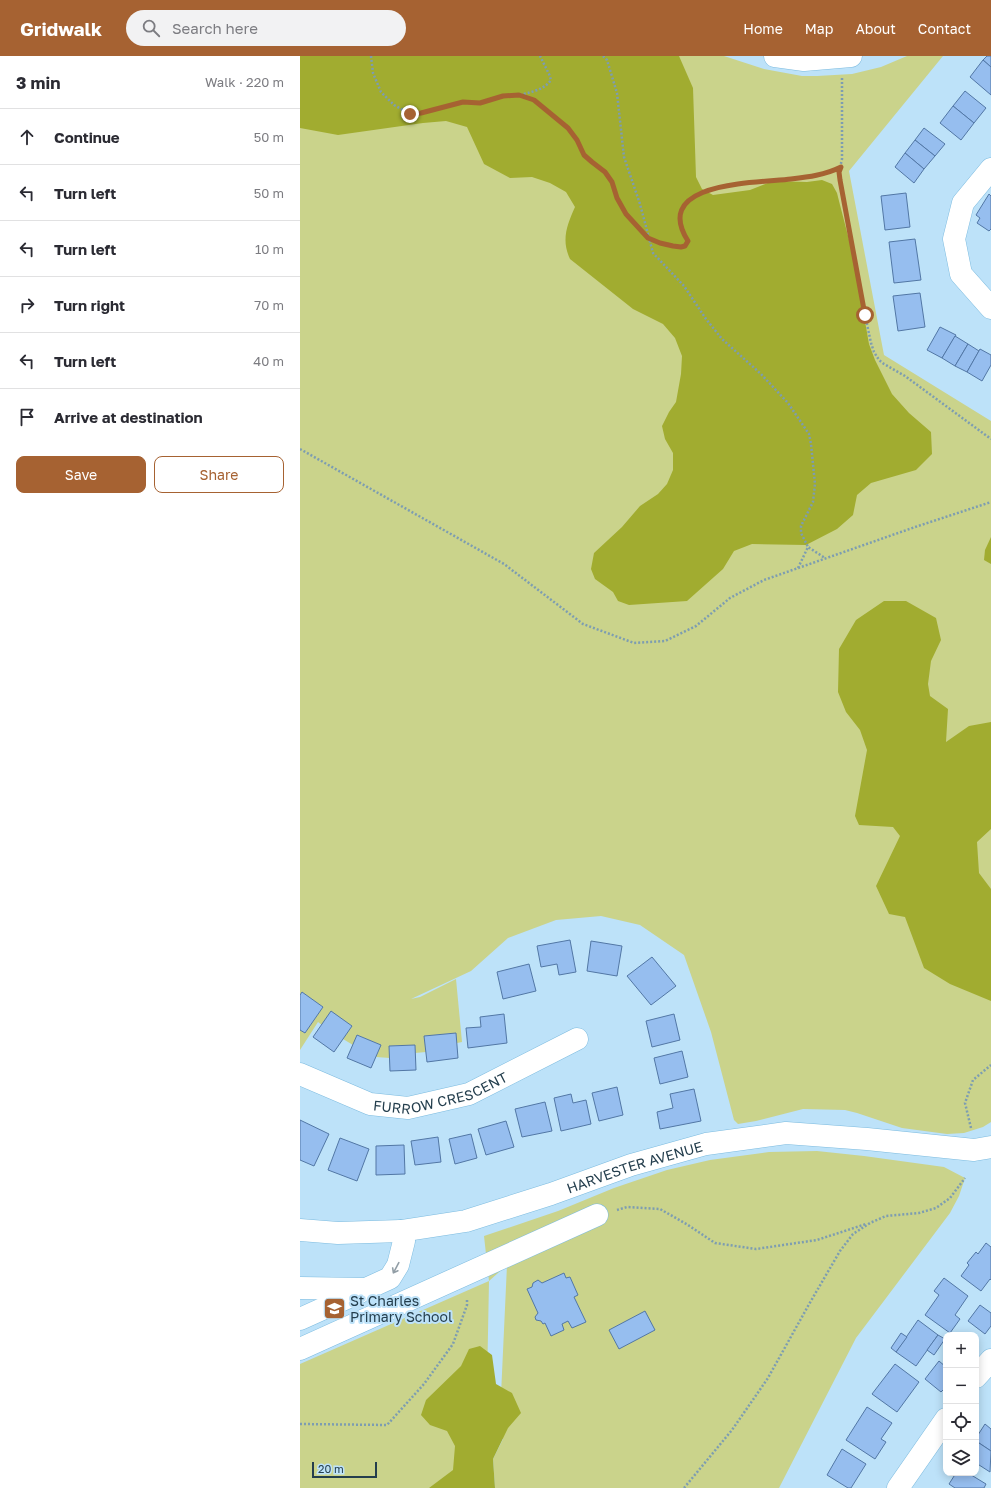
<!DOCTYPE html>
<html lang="en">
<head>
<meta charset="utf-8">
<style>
	:root { --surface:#fff; --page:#f2f2f3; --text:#2b2b33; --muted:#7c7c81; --line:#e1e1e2; --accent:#a66232 }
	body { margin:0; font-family:"Golos Text",sans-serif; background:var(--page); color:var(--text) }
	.controls { position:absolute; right:12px; bottom:12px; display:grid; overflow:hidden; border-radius:8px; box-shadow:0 2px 10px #0003 }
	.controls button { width:36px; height:36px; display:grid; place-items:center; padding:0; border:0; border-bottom:1px solid var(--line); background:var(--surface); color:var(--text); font:20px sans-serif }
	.scale { position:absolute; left:12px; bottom:10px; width:65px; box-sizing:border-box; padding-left:4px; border:2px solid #243e4d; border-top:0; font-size:11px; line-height:14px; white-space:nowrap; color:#243e4d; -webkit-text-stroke:3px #bde2f9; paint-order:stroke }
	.stop { position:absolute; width:12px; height:12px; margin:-9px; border:3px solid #a66232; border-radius:50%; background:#fff }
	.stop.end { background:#a66232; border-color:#fff; box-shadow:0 1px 4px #0008 }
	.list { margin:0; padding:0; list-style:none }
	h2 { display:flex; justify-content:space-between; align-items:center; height:52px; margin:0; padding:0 16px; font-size:17px }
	h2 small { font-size:13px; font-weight:400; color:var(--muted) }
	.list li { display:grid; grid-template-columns:26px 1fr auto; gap:12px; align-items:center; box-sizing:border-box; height:56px; padding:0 16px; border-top:1px solid var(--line) }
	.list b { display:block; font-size:15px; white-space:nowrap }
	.list em { font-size:13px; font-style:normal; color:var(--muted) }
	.actions { display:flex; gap:8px; padding:12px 16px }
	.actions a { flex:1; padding:9px 0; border:1px solid var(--accent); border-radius:8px; text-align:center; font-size:14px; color:var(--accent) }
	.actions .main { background:var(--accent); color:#fff }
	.icon { flex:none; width:22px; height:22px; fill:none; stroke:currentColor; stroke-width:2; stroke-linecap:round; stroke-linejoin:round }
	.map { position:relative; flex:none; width:691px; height:1432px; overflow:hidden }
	header { display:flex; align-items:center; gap:24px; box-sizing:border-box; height:56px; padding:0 20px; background:var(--accent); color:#fff }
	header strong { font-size:19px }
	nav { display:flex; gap:22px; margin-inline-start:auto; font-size:14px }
	.search { width:280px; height:36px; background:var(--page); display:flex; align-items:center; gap:10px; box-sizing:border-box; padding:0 14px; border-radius:22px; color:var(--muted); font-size:15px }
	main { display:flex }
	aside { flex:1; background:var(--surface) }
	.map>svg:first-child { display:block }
</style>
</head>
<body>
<header>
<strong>Gridwalk</strong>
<div class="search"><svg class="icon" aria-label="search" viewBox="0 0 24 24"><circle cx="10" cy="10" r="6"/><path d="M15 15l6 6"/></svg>Search here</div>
<nav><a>Home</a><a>Map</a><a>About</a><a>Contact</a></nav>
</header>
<main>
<aside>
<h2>3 min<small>Walk · 220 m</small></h2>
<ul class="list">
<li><svg class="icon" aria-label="ahead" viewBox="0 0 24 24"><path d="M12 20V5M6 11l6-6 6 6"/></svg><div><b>Continue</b></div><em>50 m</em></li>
<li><svg class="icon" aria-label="left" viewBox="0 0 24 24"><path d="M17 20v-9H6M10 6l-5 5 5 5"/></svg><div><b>Turn left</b></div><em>50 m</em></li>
<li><svg class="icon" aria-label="left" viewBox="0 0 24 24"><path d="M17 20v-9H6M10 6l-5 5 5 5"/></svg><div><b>Turn left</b></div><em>10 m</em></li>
<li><svg class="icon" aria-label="right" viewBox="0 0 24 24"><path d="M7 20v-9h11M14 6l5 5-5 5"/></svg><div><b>Turn right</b></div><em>70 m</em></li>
<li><svg class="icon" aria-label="left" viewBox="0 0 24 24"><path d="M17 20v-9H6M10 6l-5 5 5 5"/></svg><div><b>Turn left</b></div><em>40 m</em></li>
<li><svg class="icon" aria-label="arrive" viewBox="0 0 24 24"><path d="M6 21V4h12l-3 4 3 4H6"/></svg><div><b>Arrive at destination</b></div></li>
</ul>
<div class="actions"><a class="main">Save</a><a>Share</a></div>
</aside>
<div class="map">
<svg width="691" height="1432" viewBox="0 0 691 1432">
	<rect width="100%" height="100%" fill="#bde2f9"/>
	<g fill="#cad38b">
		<path d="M 0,0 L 424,0 L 464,13 L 502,20 L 517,20 L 552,18 L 581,11 L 607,0 L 643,0 L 549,115 L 584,299 L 691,365 L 691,1066 L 683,1071 L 664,1077 L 647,1078 L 602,1072 L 557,1057 L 545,1054 L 503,1053 L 456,1065 L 438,1068 L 434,1064 L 411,976 L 384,899 L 340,869 L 301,860 L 256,864 L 208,882 L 171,915 L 111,943 L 120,941 L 156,923 L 162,986 L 157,987 L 155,977 L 125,980 L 126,996 L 115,997 L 114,989 L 89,990 L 90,1002 L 76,1001 L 81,989 L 57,979 L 53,989 L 43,983 L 52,970 L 31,956 L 22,969 L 18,966 L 0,994 L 0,974 L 5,977 L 23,951 L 2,936 L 0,939 Z"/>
		<path d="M 517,1095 L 564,1100 L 644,1111 L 665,1122 L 659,1140 L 650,1157 L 556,1282 L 479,1432 L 195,1432 L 193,1403 L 203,1383 L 199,1382 L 207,1209 L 189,1225 L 185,1432 L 0,1432 L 0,1308 L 189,1225 L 184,1180 L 258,1155 L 314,1132 L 367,1114 L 410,1104 L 469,1096 Z"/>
	</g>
	<g fill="#a1ac30">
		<path d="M 0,0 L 379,0 L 393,32 L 396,121 L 402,133 L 413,139 L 450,134 L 473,125 L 507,126 L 522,124 L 532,128 L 537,137 L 540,149 L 554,203 L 569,288 L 575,304 L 592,338 L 609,357 L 631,376 L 632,398 L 616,414 L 571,427 L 557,439 L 553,459 L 537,473 L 506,489 L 452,488 L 434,495 L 423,513 L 387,545 L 329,549 L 318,545 L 313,536 L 295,523 L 291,513 L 294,497 L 322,471 L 340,450 L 358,438 L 367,428 L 373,414 L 373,397 L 365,383 L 362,370 L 369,356 L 376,346 L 381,318 L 382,300 L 375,282 L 363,268 L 333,253 L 270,203 C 261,184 267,169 275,151 L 266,136 L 250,127 L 232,121 L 210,122 L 184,108 L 167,71 L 146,65 L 123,67 L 38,79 L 0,72 Z"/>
		<path d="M 691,481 L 691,508 L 684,504 L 685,494 Z"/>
		<path d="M 584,545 L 606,545 L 636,562 L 641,584 L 631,605 L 628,628 L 630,640 L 648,653 L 646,686 L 669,670 L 691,666 L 691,773 L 677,786 L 679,817 L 691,833 L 691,945 L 650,928 L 624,912 L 605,861 L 589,858 L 576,830 L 600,780 L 593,771 L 559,769 L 555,760 L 567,694 L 560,674 L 546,656 L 538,636 L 539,593 L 556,564 Z"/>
		<path d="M 180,1290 L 192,1299 L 196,1328 L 212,1337 L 221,1357 L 208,1372 L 193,1403 L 195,1432 L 129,1432 L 153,1414 L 155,1390 L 147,1375 L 130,1369 L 121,1359 L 126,1344 L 161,1310 L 169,1293 Z"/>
	</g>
	<g fill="#96beef" stroke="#5277a5">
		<path d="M 687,0 L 691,0 L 691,11 L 683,4 Z"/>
		<path d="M 683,4 L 691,11 L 691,39 L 670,21 Z"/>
		<path d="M 665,35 L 686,52 L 674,67 L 653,50 Z"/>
		<path d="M 653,50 L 674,67 L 661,84 L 640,67 Z"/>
		<path d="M 624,72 L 645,88 L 635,100 L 615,84 Z"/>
		<path d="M 615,84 L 635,100 L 624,113 L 605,97 Z"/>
		<path d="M 605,97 L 624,113 L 614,127 L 595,111 Z"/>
		<path d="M 606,137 L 610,171 L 585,174 L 581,140 Z"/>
		<path d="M 689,138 L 691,140 L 691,173 L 689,175 L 677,167 L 680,162 L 676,159 Z"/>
		<path d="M 615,183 L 621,224 L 594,227 L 589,186 Z"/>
		<path d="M 620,237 L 625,271 L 598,275 L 593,240 Z"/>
		<path d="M 640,271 L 656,279 L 642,302 L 627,294 Z"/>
		<path d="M 655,280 L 668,288 L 655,310 L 642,302 Z"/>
		<path d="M 668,288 L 679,295 L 667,316 L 655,310 Z"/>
		<path d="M 680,293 L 691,299 L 691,309 L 682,325 L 667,316 Z"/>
		<path d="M 270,884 L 276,916 L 259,919 L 257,908 L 241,911 L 237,890 Z"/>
		<path d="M 291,885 L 322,890 L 317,920 L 287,915 Z"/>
		<path d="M 352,901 L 376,930 L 351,949 L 327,920 Z"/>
		<path d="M 229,908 L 236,935 L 203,943 L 197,916 Z"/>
		<path d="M 2,936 L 23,951 L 5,977 L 0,974 L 0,939 Z"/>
		<path d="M 31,955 L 52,970 L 34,996 L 13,981 Z"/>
		<path d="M 204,958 L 207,987 L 168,992 L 166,972 L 181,971 L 180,961 Z"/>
		<path d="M 374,958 L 380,984 L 352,991 L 346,965 Z"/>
		<path d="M 156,977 L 158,1002 L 127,1006 L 124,980 Z"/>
		<path d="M 57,979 L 81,989 L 71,1012 L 47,1002 Z"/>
		<path d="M 115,989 L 116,1014 L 90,1015 L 89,990 Z"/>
		<path d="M 382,995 L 388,1021 L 360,1028 L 354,1002 Z"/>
		<path d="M 317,1031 L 323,1059 L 299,1065 L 292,1037 Z"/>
		<path d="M 394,1033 L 401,1065 L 360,1073 L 357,1056 L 373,1052 L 370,1038 Z"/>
		<path d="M 271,1038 L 273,1047 L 286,1044 L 291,1068 L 261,1075 L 254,1042 Z"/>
		<path d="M 245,1046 L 252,1075 L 222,1081 L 215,1053 Z"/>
		<path d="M 0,1064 L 29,1078 L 14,1110 L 0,1104 Z"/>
		<path d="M 206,1065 L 214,1091 L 186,1099 L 178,1073 Z"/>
		<path d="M 171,1078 L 177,1102 L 155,1108 L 149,1083 Z"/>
		<path d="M 138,1081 L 141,1106 L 115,1109 L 111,1085 Z"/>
		<path d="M 40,1082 L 69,1093 L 57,1125 L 28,1114 Z"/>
		<path d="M 104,1089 L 105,1118 L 76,1119 L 76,1090 Z"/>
		<path d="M 686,1187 L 691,1191 L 691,1224 L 690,1223 L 681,1235 L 661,1220 L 669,1209 L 667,1207 L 676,1196 L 678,1198 Z"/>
		<path d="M 264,1217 L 266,1222 L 270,1221 L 278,1239 L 274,1241 L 286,1266 L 272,1272 L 268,1265 L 262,1268 L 264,1274 L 251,1280 L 245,1267 L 243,1268 L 241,1265 L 236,1264 L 235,1261 L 238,1257 L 227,1233 L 232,1231 L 233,1227 L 238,1224 L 242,1227 Z"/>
		<path d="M 644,1222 L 668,1240 L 655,1259 L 660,1263 L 650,1277 L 625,1259 L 639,1239 L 634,1235 Z"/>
		<path d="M 680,1249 L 691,1257 L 691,1270 L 685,1278 L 668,1265 Z"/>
		<path d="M 345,1255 L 355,1274 L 319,1293 L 309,1274 Z"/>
		<path d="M 618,1264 L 638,1279 L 616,1310 L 596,1296 Z"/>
		<path d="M 601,1277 L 607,1281 L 596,1296 L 591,1292 Z"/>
		<path d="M 638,1279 L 645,1283 L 634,1299 L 627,1294 Z"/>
		<path d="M 639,1305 L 646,1311 L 646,1331 L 641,1336 L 625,1323 Z"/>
		<path d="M 595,1308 L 619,1326 L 597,1356 L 572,1338 Z"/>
		<path d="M 567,1351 L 592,1367 L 581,1383 L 586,1386 L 575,1403 L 546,1384 Z"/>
		<path d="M 685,1368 L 691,1373 L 691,1395 L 676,1385 L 676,1382 Z"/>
		<path d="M 676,1385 L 691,1395 L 690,1416 L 676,1407 Z"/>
		<path d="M 542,1393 L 566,1408 L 551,1432 L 548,1432 L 527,1419 Z"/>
		<path d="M 656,1417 L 668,1417 L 686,1428 L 684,1432 L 655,1432 L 649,1428 Z"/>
	</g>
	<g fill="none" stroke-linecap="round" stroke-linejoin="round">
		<defs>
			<g id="minor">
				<path d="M 475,0 L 504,4 L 551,0"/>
				<path d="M 691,113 L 663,147 L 654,183 L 661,218 L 691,252"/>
				<path id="s1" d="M 0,1018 L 70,1048 L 108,1052 L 169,1038 L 277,983"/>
				<path id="s2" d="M 0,1174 L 38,1177 L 101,1175 L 166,1165 L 251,1138 L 331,1109 L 406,1088 L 486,1077 L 567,1083 L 674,1094 L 691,1091"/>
				<path d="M 0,1232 L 66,1233 L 90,1222 L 98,1209 L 104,1185 L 101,1175"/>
				<path d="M 0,1263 L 60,1236"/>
				<path d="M 0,1293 L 297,1159"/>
				<path d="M 676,1321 L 691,1304"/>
				<path d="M 598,1432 L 646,1363"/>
			</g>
		</defs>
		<use href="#minor" stroke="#7cbbdf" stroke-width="23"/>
		<g stroke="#7d9db1" stroke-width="2.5" stroke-dasharray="2 2" stroke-linecap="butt">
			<path d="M 71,0 L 73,17 L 81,36 L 94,49 L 110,58 L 121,57 L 163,46 L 180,47 L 203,40 L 219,39 L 234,44 L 269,72 L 277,84 L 284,99 L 305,116 L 312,126 L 317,142 L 326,158 L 348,182 L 359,187 L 373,190 L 381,191 L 385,190 L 388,185 C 381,174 376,159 385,148 C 402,125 486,125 515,120 C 525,118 533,115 541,111"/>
			<path d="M 303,0 L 307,4 L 317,37 L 324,101 L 340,148 L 353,197 L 384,230 L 406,263 L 422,283 L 461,318 L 488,347 L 509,378 L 511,388 L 515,428 L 513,446 L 501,470 L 501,477 L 508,491"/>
			<path d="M 542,22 L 542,103 L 539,116 L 540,124 L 565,259 L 571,287 L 574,296 L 579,304 L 584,308 L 605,320 L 691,383"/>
			<path d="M 220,39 C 231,36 244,34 251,24 L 249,18 L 240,0"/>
			<path d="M 0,393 L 204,508 L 283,568 L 334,587 L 365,585 L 396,570 L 430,542 L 464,524 L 618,470 L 691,446"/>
			<path d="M 498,512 L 508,491 L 525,502"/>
			<path d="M 671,1072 L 665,1047 L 673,1024 L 691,1009"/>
			<path d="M 317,1154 L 327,1151 L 360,1153 L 388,1169 L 415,1187 L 456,1193 L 517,1184 L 566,1168"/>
			<path d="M 0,1368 L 87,1369 L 124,1328 L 153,1288 L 167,1249 L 167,1242"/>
			<path d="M 384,1432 L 432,1374 L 468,1322 L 508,1250 L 540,1195 L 553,1178 L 570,1167 L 586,1160 L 619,1157 L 636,1152 L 650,1142 L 665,1122"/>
		</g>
		<use href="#minor" stroke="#fff" stroke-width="22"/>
	</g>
	<defs><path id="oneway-shaft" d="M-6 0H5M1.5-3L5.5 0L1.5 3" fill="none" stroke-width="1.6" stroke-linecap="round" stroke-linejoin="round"/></defs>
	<use stroke="#929ea6" href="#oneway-shaft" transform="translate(96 1212) rotate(118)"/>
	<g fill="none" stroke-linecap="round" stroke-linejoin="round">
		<path stroke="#a66232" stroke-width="5" d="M 110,58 L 121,57 L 163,46 L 180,47 L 203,40 L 219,39 L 234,44 L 268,72 L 277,84 L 284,99 L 292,106 L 305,116 L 312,126 L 317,142 L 326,158 L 348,182 L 360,187 L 373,190 L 381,191 L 385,190 L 388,185 C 350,125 458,127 491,123 C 508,121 525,119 541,111 L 539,116 L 540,124 L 565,259"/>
	</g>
	<defs>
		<symbol id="school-square" viewBox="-11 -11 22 22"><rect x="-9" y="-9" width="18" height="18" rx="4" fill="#a66232" stroke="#bde2f9"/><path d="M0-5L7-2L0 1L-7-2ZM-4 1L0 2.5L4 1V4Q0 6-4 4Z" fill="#fff"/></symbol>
	</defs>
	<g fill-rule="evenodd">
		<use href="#school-square" x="22" y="1240" width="25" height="25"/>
	</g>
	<g text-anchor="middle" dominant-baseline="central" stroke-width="4" stroke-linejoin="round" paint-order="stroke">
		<g font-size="14" fill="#243e4d" stroke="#bde2f9">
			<text stroke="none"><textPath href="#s1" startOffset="149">FURROW CRESCENT</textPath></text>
			<text stroke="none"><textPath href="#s2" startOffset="344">HARVESTER AVENUE</textPath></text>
		</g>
		<g font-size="14" fill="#243e4d" stroke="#bde2f9" text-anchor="start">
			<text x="50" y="1244">St Charles<tspan x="50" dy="16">Primary School</tspan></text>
		</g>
	</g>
</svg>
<div class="controls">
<button>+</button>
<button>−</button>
<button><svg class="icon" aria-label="locate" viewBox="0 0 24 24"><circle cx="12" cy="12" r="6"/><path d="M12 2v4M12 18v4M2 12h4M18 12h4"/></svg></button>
<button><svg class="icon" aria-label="layers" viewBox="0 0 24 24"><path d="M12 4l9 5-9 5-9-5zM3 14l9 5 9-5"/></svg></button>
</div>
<div class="scale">20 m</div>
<div class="stop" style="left:565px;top:259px"></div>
<div class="stop end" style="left:110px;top:58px"></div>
</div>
</main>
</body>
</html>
